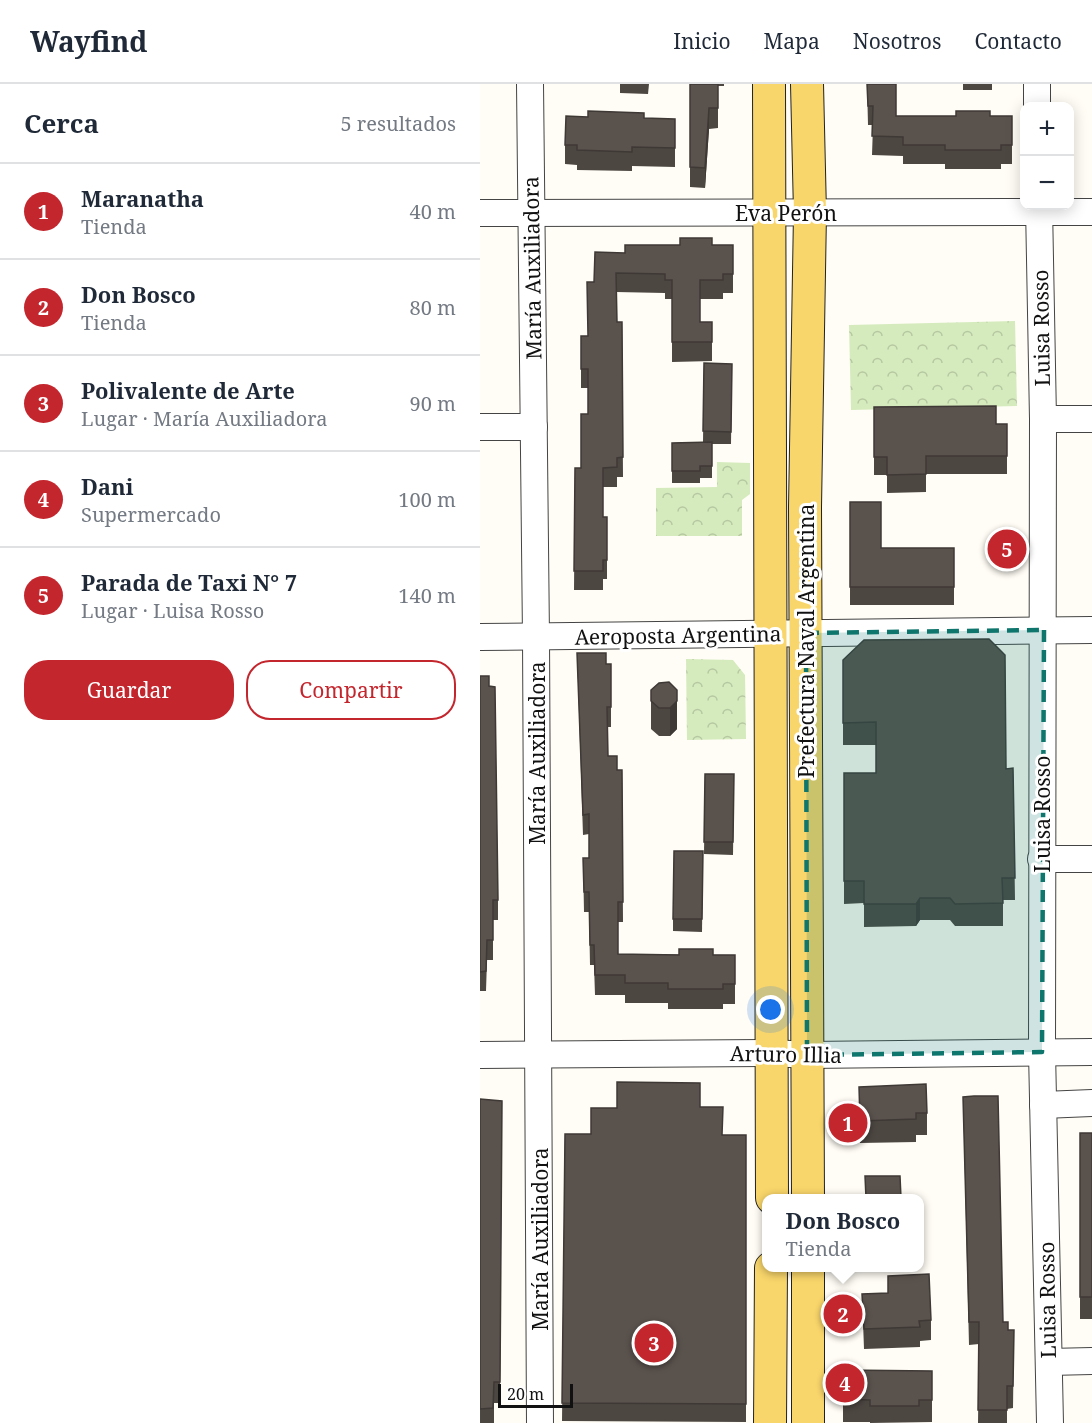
<!DOCTYPE html>
<html lang="es">
<head>
<meta charset="utf-8">
<style>
	:root { --surface:#fff; --page:#f6f6f7; --text:#1f2937; --muted:#747a83; --line:#e0e1e3; --accent:#c4262e }
	body { margin:0; font-family:"Noto Serif",serif; background:var(--page); color:var(--text) }
	.controls { position:absolute; right:18px; top:18px; display:grid; overflow:hidden; border-radius:12px; box-shadow:0 3px 15px #0003 }
	.controls button { width:54px; height:54px; display:grid; place-items:center; padding:0; border:0; border-bottom:2px solid var(--line); background:var(--surface); color:var(--text); font:30px sans-serif }
	.scale { position:absolute; left:18px; bottom:15px; width:75px; box-sizing:border-box; padding-left:6px; border:3px solid #111; border-top:0; font-size:16px; line-height:21px; white-space:nowrap; color:#111; -webkit-text-stroke:4px #fff; paint-order:stroke }
	.you { position:absolute; left:291px; top:926px; width:21px; height:21px; margin:-15px; border:4px solid #fff; border-radius:50%; background:#1a73e8; box-shadow:0 0 0 9px #1a73e833 }
	.badge { display:grid; place-items:center; width:39px; height:39px; border-radius:50%; background:var(--accent); color:#fff; font-size:20px; font-weight:700 }
	.pin { position:absolute; translate:-50% -50%; border:3px solid #fff; box-shadow:0 2px 6px #0006 }
	.popup { position:absolute; left:282px; top:1110px; width:162px; height:78px; box-sizing:border-box; display:grid; place-content:center; border-radius:12px; background:var(--surface); filter:drop-shadow(0 2px 4px #0005); font-size:20px; white-space:nowrap; color:var(--muted) }
	.popup b { font-size:22px; color:var(--text) }
	.popup::after { content:''; position:absolute; left:50%; top:100%; margin-left:-12px; border:12px solid transparent; border-top-color:var(--surface) }
	.list { margin:0; padding:0; list-style:none }
	h2 { display:flex; justify-content:space-between; align-items:center; height:78px; margin:0; padding:0 24px; font-size:26px }
	h2 small { font-size:20px; font-weight:400; color:var(--muted) }
	.list li { display:grid; grid-template-columns:39px 1fr auto; gap:18px; align-items:center; box-sizing:border-box; height:96px; padding:0 24px; border-top:2px solid var(--line) }
	.list b { display:block; font-size:22px; white-space:nowrap }
	.list p { margin:0; font-size:20px; white-space:nowrap; color:var(--muted) }
	.list em { font-size:20px; font-style:normal; color:var(--muted) }
	.actions { display:flex; gap:12px; padding:18px 24px }
	.actions a { flex:1; padding:14px 0; border:2px solid var(--accent); border-radius:24px; text-align:center; font-size:21px; color:var(--accent) }
	.actions .main { background:var(--accent); color:#fff }
	.map { position:relative; flex:none; width:612px; height:1339px; overflow:hidden }
	header { display:flex; align-items:center; gap:36px; box-sizing:border-box; height:84px; padding:0 30px; background:var(--surface); border-bottom:2px solid var(--line) }
	header strong { font-size:28px }
	nav { display:flex; gap:33px; margin-inline-start:auto; font-size:21px }
	main { display:flex }
	aside { flex:1; background:var(--surface) }
	.map>svg:first-child { display:block }
</style>
</head>
<body>
<header>
<strong>Wayfind</strong>
<nav><a>Inicio</a><a>Mapa</a><a>Nosotros</a><a>Contacto</a></nav>
</header>
<main>
<aside>
<h2>Cerca<small>5 resultados</small></h2>
<ul class="list">
<li><span class="badge">1</span><div><b>Maranatha</b><p>Tienda</p></div><em>40 m</em></li>
<li><span class="badge">2</span><div><b>Don Bosco</b><p>Tienda</p></div><em>80 m</em></li>
<li><span class="badge">3</span><div><b>Polivalente de Arte</b><p>Lugar · María Auxiliadora</p></div><em>90 m</em></li>
<li><span class="badge">4</span><div><b>Dani</b><p>Supermercado</p></div><em>100 m</em></li>
<li><span class="badge">5</span><div><b>Parada de Taxi N° 7</b><p>Lugar · Luisa Rosso</p></div><em>140 m</em></li>
</ul>
<div class="actions"><a class="main">Guardar</a><a>Compartir</a></div>
</aside>
<div class="map">
<svg width="612" height="1339" viewBox="0 0 612 1339">
	<defs>
		<pattern id="park-crowns" width="20" height="18" patternUnits="userSpaceOnUse" patternTransform="scale(1.5)"><rect width="20" height="18" fill="#d5ebbd"/><path d="M2 6a3 3 0 1 1 6 0M12 15a3 3 0 1 1 6 0" fill="none" stroke="#b6c8a1"/></pattern>
	</defs>
	<rect width="100%" height="100%" fill="#fffdf5"/>
	<g fill="url(#park-crowns)">
		<path d="M 535,237 L 537,322 L 371,326 L 369,241 Z"/>
		<path d="M 237,378 L 270,379 L 270,410 L 262,416 L 262,452 L 176,452 L 176,404 L 237,403 Z"/>
		<path d="M 206,575 L 253,576 L 265,591 L 266,655 L 207,656 Z"/>
	</g>
	<g fill="none" stroke-linecap="round" stroke-linejoin="round">
		<defs>
			<g id="minor">
				<path d="M 50,0 L 56,553 L 60,1339"/>
				<path d="M 557,0 L 557,22"/>
				<path d="M 559,122 L 563,335 L 562,968 L 570,1339"/>
				<path d="M 0,129 L 612,128"/>
				<path d="M 563,335 L 612,335"/>
				<path d="M 0,343 L 54,343"/>
				<path d="M 0,553 L 612,546"/>
				<path d="M 561,775 L 612,775"/>
				<path d="M 0,971 L 293,969 L 327,971 L 612,968"/>
				<path d="M 563,1021 L 612,1019"/>
				<path d="M 569,1278 L 612,1277"/>
			</g>
			<g id="major">
				<path d="M 289,0 L 292,1114"/>
				<path d="M 327,0 L 330,129 L 325,423 L 328,1114"/>
				<path d="M 328,1184 L 328,1339"/>
				<path d="M 290,1339 L 291,1184"/>
			</g>
		</defs>
		<use href="#minor" stroke="#444" stroke-width="28"/>
		<use href="#major" stroke="#222" stroke-width="34"/>
		<use href="#minor" stroke="#fff" stroke-width="26"/>
		<use href="#major" stroke="#f9d66b" stroke-width="32"/>
	</g>
	<g fill="#4d4742">
		<path d="M 140,0 L 169,0 L 168,10 L 140,9 Z"/>
		<path d="M 210,0 L 244,0 L 244,2 L 238,2 L 238,44 L 229,45 L 225,104 L 210,103 Z"/>
		<path d="M 387,0 L 416,32 L 532,32 L 532,80 L 521,80 L 521,85 L 465,85 L 465,80 L 423,80 L 423,72 L 392,71 L 393,41 L 388,41 Z"/>
		<rect x="483" y="0" width="29" height="6"/>
		<path d="M 164,34 L 195,55 L 195,83 L 152,82 L 152,87 L 97,86 L 97,81 L 85,80 L 85,61 Z"/>
		<path d="M 232,161 L 253,161 L 253,209 L 243,209 L 243,215 L 220,215 L 220,238 L 232,238 L 232,277 L 192,278 L 192,215 L 185,215 L 185,209 L 136,208 L 137,238 L 142,238 L 143,393 L 137,393 L 137,403 L 123,403 L 123,433 L 127,433 L 127,495 L 123,495 L 123,506 L 94,506 L 95,384 L 101,384 L 108,330 L 108,304 L 101,304 L 101,252 L 108,252 L 114,198 L 145,169 Z"/>
		<path d="M 224,279 L 252,280 L 251,360 L 232,360 L 232,394 L 220,394 L 220,399 L 192,399 L 192,359 L 223,358 Z"/>
		<path d="M 394,323 L 516,340 L 527,340 L 527,390 L 446,390 L 446,408 L 407,409 L 407,391 L 394,391 Z"/>
		<path d="M 370,418 L 401,464 L 474,464 L 474,521 L 370,521 Z"/>
		<path d="M 97,569 L 126,580 L 131,595 L 131,643 L 127,643 L 128,672 L 137,686 L 142,686 L 143,838 L 138,838 L 138,870 L 255,871 L 255,920 L 243,920 L 243,925 L 188,925 L 188,919 L 145,919 L 145,911 L 115,911 L 114,881 L 110,881 L 109,828 L 104,828 L 103,774 L 109,774 L 109,750 L 103,751 Z"/>
		<path d="M 363,576 L 526,685 L 533,684 L 535,816 L 523,816 L 523,842 L 475,842 L 470,836 L 440,836 L 436,842 L 384,843 L 384,819 L 364,820 L 364,689 L 396,689 L 396,661 L 363,661 Z"/>
		<path d="M 0,592 L 18,816 L 18,836 L 13,836 L 13,876 L 7,876 L 6,907 L 0,907 Z"/>
		<path d="M 189,598 L 197,645 L 190,652 L 179,652 L 171,645 L 171,606 Z"/>
		<path d="M 225,690 L 254,690 L 253,771 L 224,770 Z"/>
		<path d="M 223,767 L 222,848 L 193,847 L 193,835 Z"/>
		<path d="M 379,1003 L 447,1029 L 447,1051 L 436,1051 L 436,1058 L 380,1059 Z"/>
		<path d="M 483,1013 L 523,1238 L 528,1246 L 534,1246 L 533,1324 L 527,1325 L 527,1339 L 498,1339 L 499,1260 L 489,1261 Z"/>
		<path d="M 0,1015 L 22,1017 L 20,1319 L 14,1319 L 14,1339 L 0,1339 Z"/>
		<path d="M 220,1023 L 243,1051 L 266,1051 L 266,1338 L 82,1337 L 85,1050 L 111,1050 Z"/>
		<rect x="600" y="1049" width="12" height="186"/>
		<path d="M 408,1192 L 451,1236 L 451,1256 L 440,1257 L 440,1263 L 384,1265 L 382,1210 L 408,1209 Z"/>
		<path d="M 363,1286 L 452,1287 L 452,1338 L 390,1339 L 390,1338 L 363,1338 Z"/>
	</g>
	<g fill="#3f3936">
		<path d="M 229,24 L 229,45 L 225,104 L 225,84 Z"/>
		<path d="M 197,617 L 197,645 L 190,652 L 190,624 Z"/>
		<path d="M 440,814 L 440,836 L 436,842 L 436,820 Z"/>
	</g>
	<g fill="#5a524d" stroke="#3f3936" stroke-width="1.5">
		<path d="M 210,0 L 238,0 L 238,24 L 229,24 L 225,84 L 210,83 Z"/>
		<path d="M 387,0 L 416,0 L 416,32 L 476,32 L 476,27 L 510,27 L 510,32 L 532,32 L 532,61 L 521,61 L 521,66 L 465,66 L 465,61 L 423,61 L 423,53 L 392,52 L 393,22 L 388,22 Z"/>
		<path d="M 108,27 L 164,29 L 164,34 L 195,35 L 195,64 L 152,63 L 152,68 L 97,66 L 97,61 L 85,61 L 86,32 L 108,33 Z"/>
		<path d="M 200,154 L 232,154 L 232,161 L 253,161 L 253,190 L 243,190 L 243,196 L 220,196 L 220,238 L 232,238 L 232,258 L 192,258 L 192,196 L 185,196 L 185,190 L 136,189 L 137,238 L 142,238 L 143,373 L 137,374 L 137,383 L 123,384 L 123,433 L 127,433 L 127,476 L 123,476 L 123,487 L 94,487 L 95,384 L 101,384 L 101,330 L 108,330 L 108,285 L 101,285 L 101,252 L 108,252 L 107,198 L 114,198 L 115,168 L 145,169 L 145,161 L 200,161 Z"/>
		<path d="M 224,279 L 252,280 L 251,348 L 223,347 Z"/>
		<path d="M 516,322 L 516,340 L 527,340 L 527,372 L 446,372 L 446,390 L 407,391 L 407,373 L 394,373 L 394,323 Z"/>
		<path d="M 232,358 L 232,382 L 220,382 L 220,387 L 192,387 L 192,359 Z"/>
		<path d="M 370,418 L 401,418 L 401,464 L 474,464 L 474,503 L 370,503 Z"/>
		<path d="M 509,555 L 525,571 L 526,685 L 533,684 L 535,794 L 522,794 L 523,819 L 475,820 L 470,814 L 440,814 L 436,820 L 384,820 L 384,797 L 364,797 L 364,689 L 396,689 L 396,638 L 363,639 L 363,576 L 384,556 Z"/>
		<path d="M 97,569 L 126,569 L 126,580 L 131,580 L 131,623 L 127,623 L 128,672 L 137,672 L 137,686 L 142,686 L 143,818 L 138,818 L 138,870 L 199,871 L 199,865 L 233,865 L 233,871 L 255,871 L 255,900 L 243,900 L 243,905 L 188,905 L 188,899 L 145,899 L 145,891 L 115,891 L 114,861 L 110,861 L 109,808 L 104,808 L 103,774 L 109,774 L 109,730 L 103,731 Z"/>
		<path d="M 0,592 L 9,592 L 9,602 L 15,603 L 18,816 L 13,816 L 13,856 L 7,856 L 6,887 L 0,888 Z"/>
		<path d="M 189,598 L 197,606 L 197,617 L 190,624 L 179,624 L 171,617 L 171,606 L 179,599 Z"/>
		<path d="M 225,690 L 254,690 L 253,758 L 224,758 Z"/>
		<path d="M 194,767 L 223,767 L 222,835 L 193,835 Z"/>
		<path d="M 137,998 L 220,999 L 220,1023 L 243,1023 L 242,1051 L 266,1051 L 266,1320 L 82,1319 L 85,1050 L 111,1050 L 111,1024 L 137,1024 Z"/>
		<path d="M 446,1000 L 447,1029 L 436,1029 L 436,1035 L 380,1037 L 379,1003 Z"/>
		<path d="M 494,1012 L 518,1012 L 523,1238 L 528,1238 L 528,1246 L 534,1246 L 533,1302 L 527,1302 L 527,1326 L 498,1326 L 499,1238 L 489,1238 L 483,1013 Z"/>
		<path d="M 0,1015 L 22,1017 L 20,1298 L 14,1298 L 13,1324 L 0,1325 Z"/>
		<rect x="600" y="1049" width="12" height="164"/>
		<path d="M 385,1092 L 420,1092 L 421,1114 L 386,1114 Z"/>
		<path d="M 449,1190 L 451,1236 L 439,1237 L 440,1243 L 384,1245 L 382,1210 L 408,1209 L 408,1192 Z"/>
		<path d="M 363,1286 L 452,1287 L 452,1316 L 439,1316 L 439,1322 L 390,1322 L 390,1316 L 363,1315 Z"/>
	</g>
	<path fill="#0f766e" fill-opacity="0.2" stroke="#0f766e" stroke-width="4.5" stroke-dasharray="12 8" stroke-linejoin="round" d="M 564,546 L 562,968 L 327,971 L 326,549 Z"/>
	<g text-anchor="middle" dominant-baseline="central" stroke-width="6" stroke-linejoin="round" paint-order="stroke">
		<g font-size="21" fill="#111" stroke="#fff">
			<text x="306" y="129">Eva Perón</text>
			<text transform="translate(52 184) rotate(-91)">María Auxiliadora</text>
			<text transform="translate(561 244) rotate(-91)">Luisa Rosso</text>
			<text transform="translate(198 551) rotate(-1)">Aeroposta Argentina</text>
			<text transform="translate(326 557) rotate(-90)">Prefectura Naval Argentina</text>
			<text transform="translate(57 669) rotate(-90)">María Auxiliadora</text>
			<text transform="translate(562 730) rotate(-90)">Luisa Rosso</text>
			<text transform="translate(306 970) rotate(1)">Arturo Illia</text>
			<text transform="translate(60 1155) rotate(-90)">María Auxiliadora</text>
			<text transform="translate(567 1216) rotate(-91)">Luisa Rosso</text>
		</g>
	</g>
</svg>
<div class="controls">
<button>+</button>
<button>−</button>
</div>
<div class="scale">20 m</div>
<div class="you"></div>
<div class="pin badge" style="left:368px;top:1039px">1</div>
<div class="pin badge" style="left:363px;top:1230px">2</div>
<div class="popup"><b>Don Bosco</b>Tienda</div>
<div class="pin badge" style="left:174px;top:1259px">3</div>
<div class="pin badge" style="left:365px;top:1299px">4</div>
<div class="pin badge" style="left:527px;top:465px">5</div>
</div>
</main>
</body>
</html>
